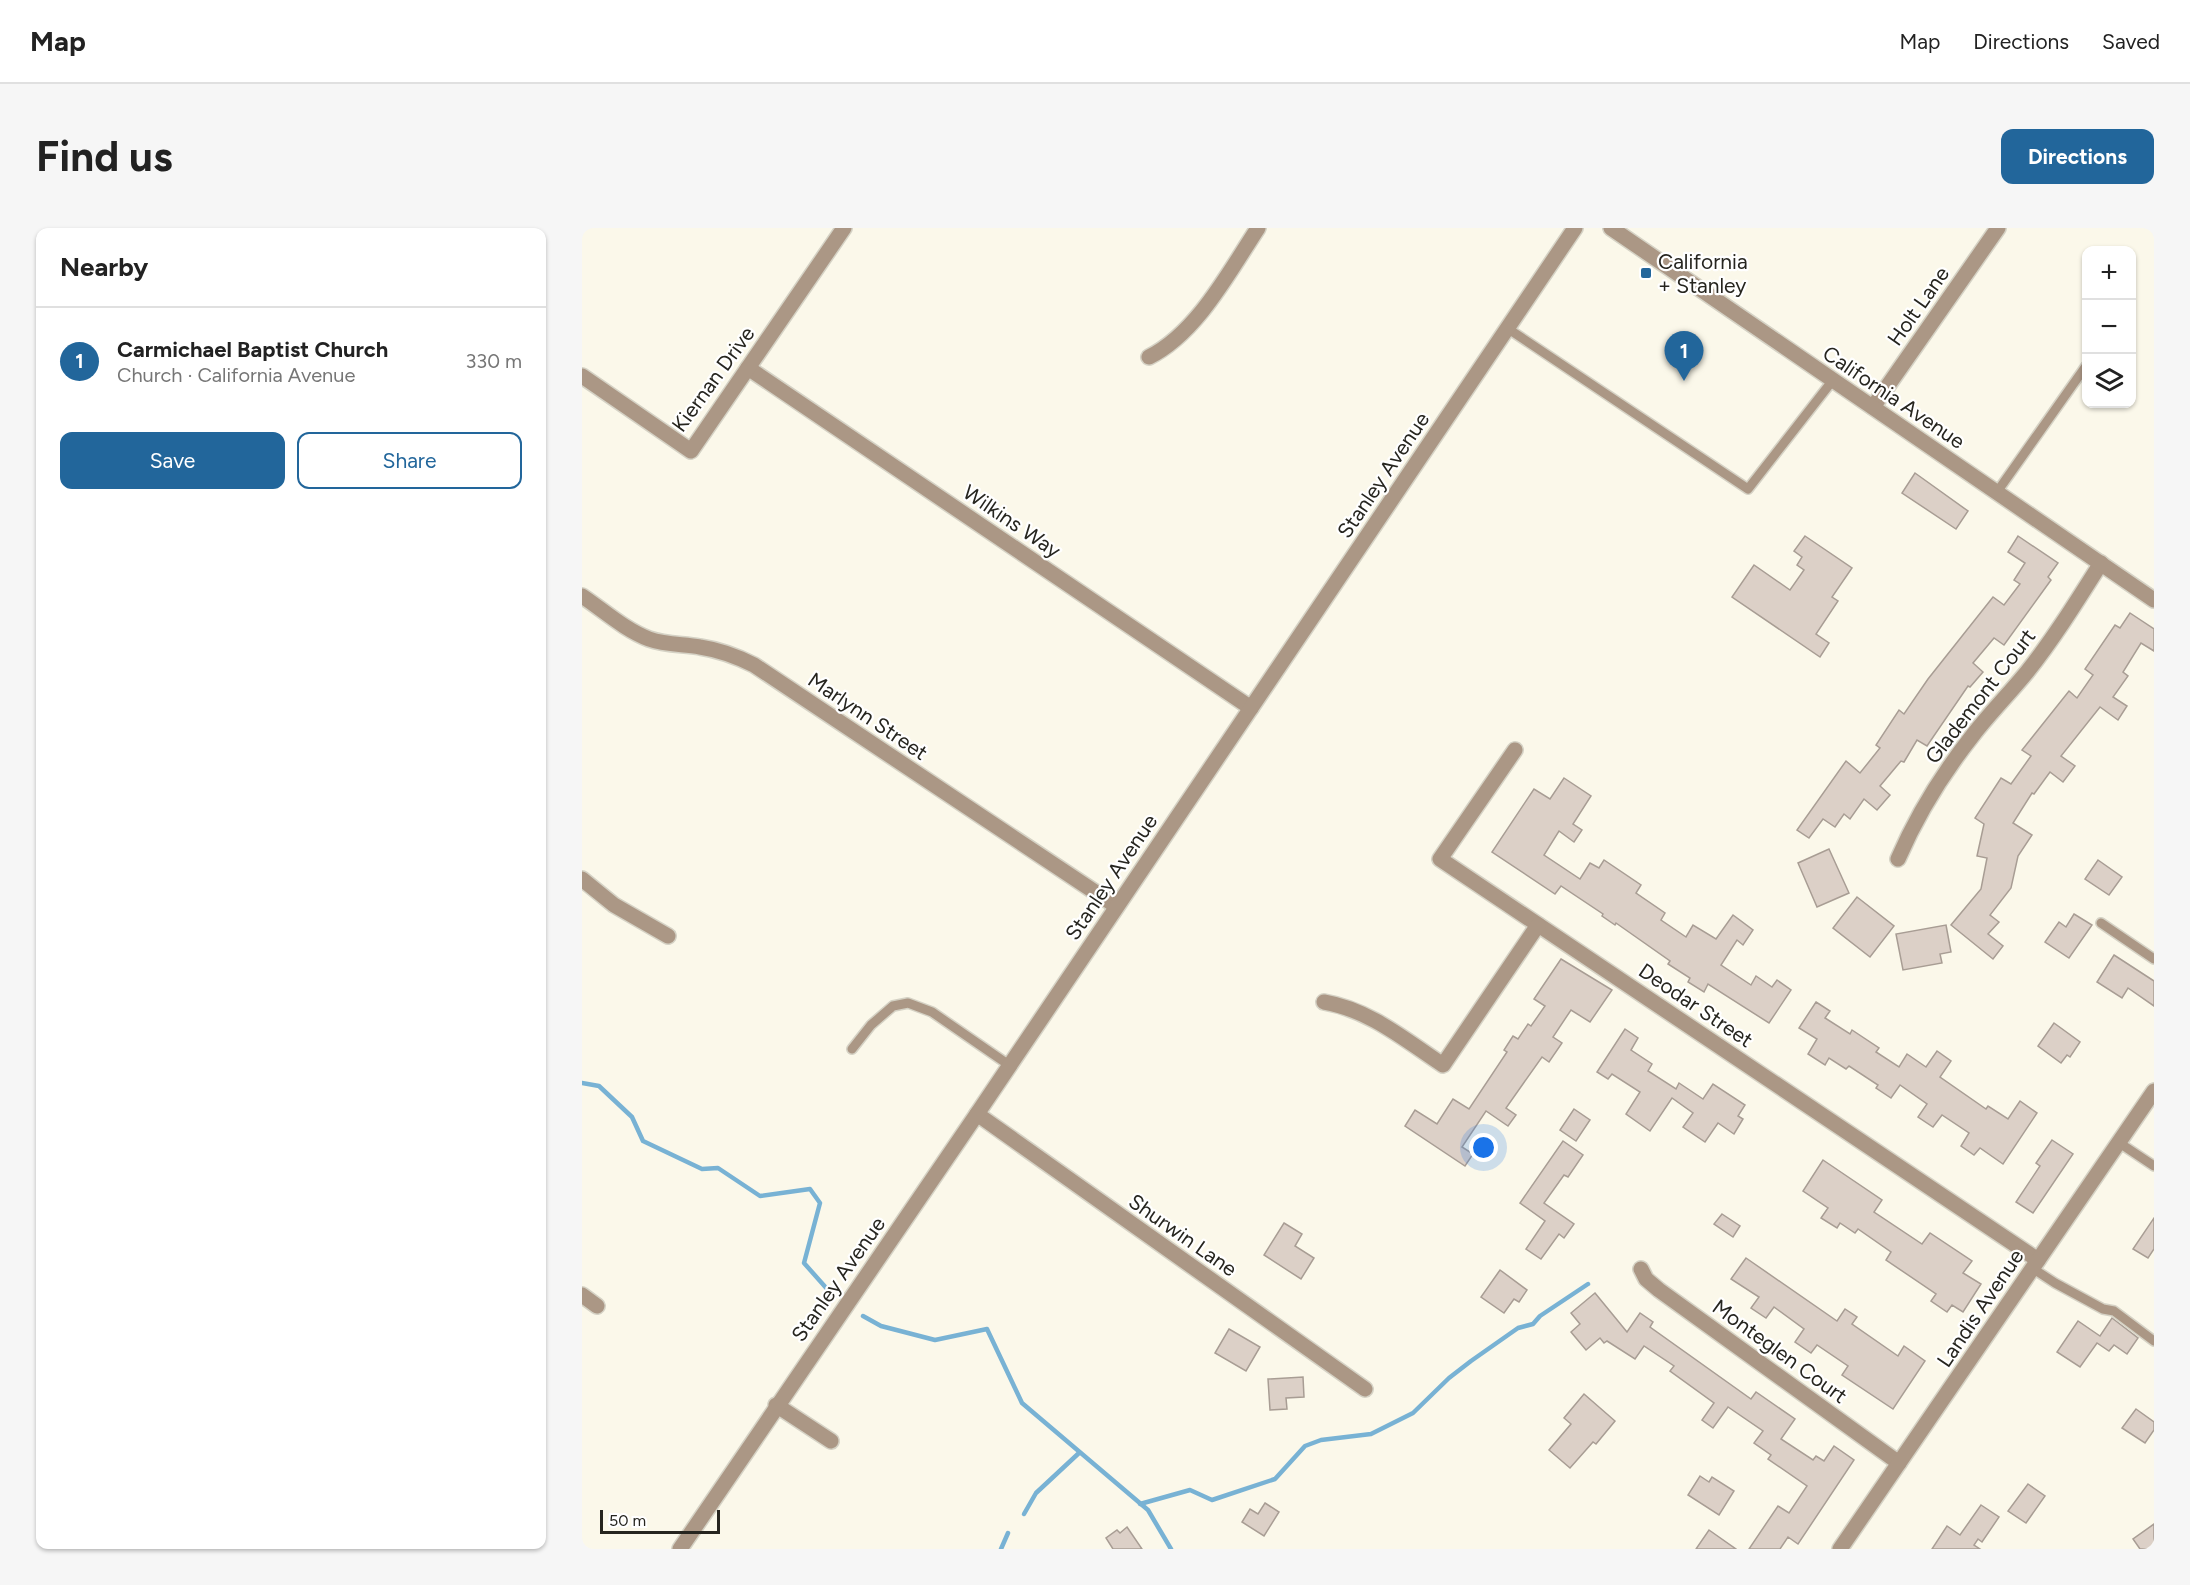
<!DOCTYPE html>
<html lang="en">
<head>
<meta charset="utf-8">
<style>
	:root { --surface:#fff; --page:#f6f6f6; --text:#222; --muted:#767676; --line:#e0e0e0; --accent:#22669b }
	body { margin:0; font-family:Figtree,sans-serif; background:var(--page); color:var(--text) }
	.controls { position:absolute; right:18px; top:18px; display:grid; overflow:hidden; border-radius:12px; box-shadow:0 2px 4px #0004 }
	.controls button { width:54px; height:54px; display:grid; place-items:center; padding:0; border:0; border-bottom:2px solid var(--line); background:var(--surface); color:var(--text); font:30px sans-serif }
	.scale { position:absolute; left:18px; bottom:15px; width:120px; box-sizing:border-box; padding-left:6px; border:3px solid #26251f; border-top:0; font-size:16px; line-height:21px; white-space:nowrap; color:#26251f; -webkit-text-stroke:4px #fff; paint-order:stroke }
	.you { position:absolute; left:902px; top:920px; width:21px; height:21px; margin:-15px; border:4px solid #fff; border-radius:50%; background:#1a73e8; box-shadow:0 0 0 9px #1a73e833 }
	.badge { display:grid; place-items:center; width:39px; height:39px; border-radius:50%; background:var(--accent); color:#fff; font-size:20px; font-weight:700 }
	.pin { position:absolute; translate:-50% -50px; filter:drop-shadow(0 2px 3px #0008) }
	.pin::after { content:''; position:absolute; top:32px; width:21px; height:18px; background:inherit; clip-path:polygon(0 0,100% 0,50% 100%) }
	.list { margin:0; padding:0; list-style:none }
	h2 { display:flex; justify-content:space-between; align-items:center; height:78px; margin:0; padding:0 24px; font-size:26px }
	h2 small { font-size:20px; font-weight:400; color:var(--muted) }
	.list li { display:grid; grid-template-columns:39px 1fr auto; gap:18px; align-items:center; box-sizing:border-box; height:108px; padding:0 24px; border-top:2px solid var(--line) }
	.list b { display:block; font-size:22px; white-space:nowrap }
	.list p { margin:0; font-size:20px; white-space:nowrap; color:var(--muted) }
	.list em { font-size:20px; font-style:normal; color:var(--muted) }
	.actions { display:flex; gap:12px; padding:18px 24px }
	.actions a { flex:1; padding:14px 0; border:2px solid var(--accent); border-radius:12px; text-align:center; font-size:21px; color:var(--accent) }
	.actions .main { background:var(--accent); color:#fff }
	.icon { flex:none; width:33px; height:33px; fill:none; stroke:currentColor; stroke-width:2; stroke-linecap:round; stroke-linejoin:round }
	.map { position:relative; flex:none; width:1572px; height:1321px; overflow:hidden; border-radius:12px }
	header { display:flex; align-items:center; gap:36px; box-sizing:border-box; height:84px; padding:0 30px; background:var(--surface); border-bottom:2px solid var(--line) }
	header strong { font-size:28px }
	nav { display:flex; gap:33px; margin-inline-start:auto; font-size:21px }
	.intro { display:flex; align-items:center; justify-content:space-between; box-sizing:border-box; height:144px; padding:0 36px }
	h1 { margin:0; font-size:42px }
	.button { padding:15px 27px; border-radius:12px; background:var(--accent); color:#fff; font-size:21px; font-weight:700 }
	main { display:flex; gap:36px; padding:0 36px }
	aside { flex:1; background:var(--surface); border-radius:12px; box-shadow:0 2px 4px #0004 }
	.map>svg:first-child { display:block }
</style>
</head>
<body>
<header>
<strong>Map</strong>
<nav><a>Map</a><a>Directions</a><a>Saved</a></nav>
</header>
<div class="intro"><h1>Find us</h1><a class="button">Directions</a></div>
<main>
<aside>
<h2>Nearby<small></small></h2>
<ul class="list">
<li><span class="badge">1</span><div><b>Carmichael Baptist Church</b><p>Church · California Avenue</p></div><em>330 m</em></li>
</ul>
<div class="actions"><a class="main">Save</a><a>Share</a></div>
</aside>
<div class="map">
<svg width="1572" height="1321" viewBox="0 0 1572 1321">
	<rect width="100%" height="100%" fill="#fbf8ea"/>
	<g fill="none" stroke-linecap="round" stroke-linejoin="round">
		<g stroke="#78b2d4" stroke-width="4.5">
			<path d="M 0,855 L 17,858 L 50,889 L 61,913 L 120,941 L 136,940 L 178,968 L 228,961 L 238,975 L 222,1035 L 246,1062"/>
			<path d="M 281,1088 L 299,1098 L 353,1112 L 405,1101 L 440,1175 L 566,1282 L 589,1321"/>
			<path d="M 558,1276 L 608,1262 L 630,1272 L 693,1251 L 723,1218 L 739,1212 L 789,1206 L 831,1185 L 867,1150 L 889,1133 L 936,1100 L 951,1096 L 958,1088 L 1006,1056"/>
			<path d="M 442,1286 L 454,1265 L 497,1225"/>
			<path d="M 419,1321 L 426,1305"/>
		</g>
	</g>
	<g fill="#dcd0c7" stroke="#a89d94" stroke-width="1.5">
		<path d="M 1333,245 L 1386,283 L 1374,301 L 1320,265 Z"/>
		<path d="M 1223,308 L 1270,340 L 1250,369 L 1256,373 L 1234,406 L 1247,415 L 1238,429 L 1150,369 L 1172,337 L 1208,362 L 1222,342 L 1215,337 L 1220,329 L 1212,323 Z"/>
		<path d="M 1436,308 L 1476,335 L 1466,349 L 1469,352 L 1422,417 L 1412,410 L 1391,435 L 1401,444 L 1388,459 L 1386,458 L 1345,518 L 1335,512 L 1322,534 L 1319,533 L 1298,558 L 1308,567 L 1295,582 L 1282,571 L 1268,591 L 1262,586 L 1253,599 L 1241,591 L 1227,610 L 1215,602 L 1264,533 L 1278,545 L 1298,520 L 1294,517 L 1317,482 L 1322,486 L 1346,451 L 1411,369 L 1422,377 L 1438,356 L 1432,352 L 1443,335 L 1426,324 Z"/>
		<path d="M 1548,385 L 1572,401 L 1572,423 L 1559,415 L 1541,444 L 1546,448 L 1531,469 L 1545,478 L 1536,492 L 1518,479 L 1479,528 L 1493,538 L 1481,554 L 1468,544 L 1452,566 L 1450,565 L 1431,595 L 1450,607 L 1436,628 L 1429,660 L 1408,687 L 1417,694 L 1406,706 L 1421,718 L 1411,731 L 1369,697 L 1399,661 L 1405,630 L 1395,628 L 1402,596 L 1393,590 L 1419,550 L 1429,556 L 1449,528 L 1440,522 L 1487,463 L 1495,470 L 1511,447 L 1503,441 L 1533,397 L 1538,400 Z"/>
		<path d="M 982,550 L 1009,568 L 991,596 L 1000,602 L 992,614 L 977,603 L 962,627 L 998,651 L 1008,635 L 1017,640 L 1022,632 L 1059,657 L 1054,665 L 1083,685 L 1079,692 L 1104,709 L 1111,697 L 1134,711 L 1151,687 L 1171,702 L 1161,717 L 1155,712 L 1139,737 L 1169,757 L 1174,748 L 1190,759 L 1195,752 L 1209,762 L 1187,795 L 1126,756 L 1122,764 L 1106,754 L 1108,750 L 1086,736 L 1088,733 L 1034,695 L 1033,697 L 1020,688 L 1021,686 L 979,658 L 973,666 L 910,624 L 952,561 L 968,571 Z"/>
		<path d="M 1247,621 L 1267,665 L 1235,679 L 1216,635 Z"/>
		<path d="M 1516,632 L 1540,649 L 1527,667 L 1503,651 Z"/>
		<path d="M 1275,669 L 1312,698 L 1288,729 L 1251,700 Z"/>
		<path d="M 1492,686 L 1510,697 L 1487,730 L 1463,714 L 1477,694 L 1484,699 Z"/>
		<path d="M 1364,697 L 1369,724 L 1358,726 L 1360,735 L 1321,742 L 1314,706 Z"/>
		<path d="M 1532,727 L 1572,753 L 1572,778 L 1546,760 L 1540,770 L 1515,754 Z"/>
		<path d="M 979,731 L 1030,762 L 1008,794 L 989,782 L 971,809 L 980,815 L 967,834 L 960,829 L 924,880 L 934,887 L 926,898 L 904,883 L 880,919 L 891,926 L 883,938 L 823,898 L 833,882 L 855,896 L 871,871 L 887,881 L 925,824 L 922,822 L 931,808 L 936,811 L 946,796 L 949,798 L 963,778 L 952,771 Z"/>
		<path d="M 1234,774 L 1248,783 L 1243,790 L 1268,806 L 1270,802 L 1297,820 L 1294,824 L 1317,839 L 1325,826 L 1344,839 L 1355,823 L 1369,833 L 1358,849 L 1404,881 L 1406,878 L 1426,891 L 1438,873 L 1455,885 L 1421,936 L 1398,920 L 1392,927 L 1379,918 L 1387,905 L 1360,887 L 1351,899 L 1336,889 L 1345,876 L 1318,857 L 1309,870 L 1294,860 L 1296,857 L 1267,838 L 1264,841 L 1247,830 L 1243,837 L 1226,826 L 1235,811 L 1217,800 Z"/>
		<path d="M 1472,795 L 1498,814 L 1488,829 L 1485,827 L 1479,835 L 1456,818 Z"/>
		<path d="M 1043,801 L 1056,810 L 1049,822 L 1070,836 L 1066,843 L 1094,861 L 1097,855 L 1121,871 L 1131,856 L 1163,877 L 1156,888 L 1161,891 L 1152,906 L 1136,895 L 1123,914 L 1101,899 L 1111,885 L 1090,870 L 1068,903 L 1044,886 L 1058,864 L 1030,846 L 1026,851 L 1015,844 Z"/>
		<path d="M 992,881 L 1008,892 L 994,913 L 978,902 Z"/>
		<path d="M 1470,912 L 1491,926 L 1451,985 L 1434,974 L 1458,938 L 1454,935 Z"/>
		<path d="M 981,913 L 1001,927 L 986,949 L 982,947 L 962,975 L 992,996 L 982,1010 L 977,1006 L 959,1031 L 944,1021 L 963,993 L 938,975 Z"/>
		<path d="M 1241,932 L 1300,972 L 1292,984 L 1340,1016 L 1348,1005 L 1390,1033 L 1381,1045 L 1399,1056 L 1381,1084 L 1370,1077 L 1365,1084 L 1349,1073 L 1354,1066 L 1304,1032 L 1309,1024 L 1276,1001 L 1273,1005 L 1258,995 L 1255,1000 L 1239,990 L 1246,980 L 1221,963 Z"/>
		<path d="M 1140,986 L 1158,998 L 1151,1009 L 1132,996 Z"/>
		<path d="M 1572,990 L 1572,1021 L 1566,1030 L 1551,1021 Z"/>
		<path d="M 702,995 L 720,1006 L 713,1018 L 732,1030 L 719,1051 L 682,1027 Z"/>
		<path d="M 1164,1030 L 1255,1093 L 1263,1081 L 1275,1089 L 1270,1096 L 1316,1128 L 1322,1118 L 1343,1133 L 1311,1181 L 1260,1147 L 1266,1138 L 1235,1117 L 1229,1125 L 1213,1114 L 1222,1101 L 1192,1079 L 1184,1090 L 1169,1080 L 1177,1069 L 1149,1051 Z"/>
		<path d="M 918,1042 L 945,1062 L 937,1074 L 932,1071 L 922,1085 L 899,1069 Z"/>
		<path d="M 1013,1065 L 1045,1104 L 1058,1085 L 1071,1094 L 1068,1099 L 1169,1171 L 1174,1164 L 1213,1191 L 1199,1211 L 1231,1232 L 1234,1228 L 1242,1233 L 1252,1218 L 1272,1232 L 1216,1316 L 1206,1309 L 1198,1321 L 1167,1321 L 1196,1278 L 1207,1285 L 1225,1258 L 1186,1231 L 1189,1227 L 1172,1215 L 1181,1203 L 1146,1179 L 1131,1200 L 1120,1192 L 1132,1175 L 1088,1143 L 1092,1138 L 1062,1118 L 1053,1131 L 1025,1113 L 1022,1115 L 1018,1110 L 1004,1122 L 989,1104 L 998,1096 L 989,1085 Z"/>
		<path d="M 1530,1090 L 1556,1110 L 1545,1126 L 1532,1117 L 1527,1123 L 1515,1115 L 1498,1139 L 1475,1124 L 1496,1093 L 1518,1108 Z"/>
		<path d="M 647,1101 L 678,1119 L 664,1143 L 633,1125 Z"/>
		<path d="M 721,1149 L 722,1169 L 704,1170 L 705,1181 L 688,1182 L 686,1151 Z"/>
		<path d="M 1002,1166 L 1033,1193 L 1014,1216 L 1011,1214 L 988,1240 L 967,1222 L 989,1196 L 982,1190 Z"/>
		<path d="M 1554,1181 L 1572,1194 L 1572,1202 L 1563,1215 L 1540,1200 Z"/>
		<path d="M 1118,1248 L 1127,1254 L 1130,1249 L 1152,1263 L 1137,1287 L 1106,1267 Z"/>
		<path d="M 1446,1256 L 1463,1268 L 1444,1295 L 1426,1283 Z"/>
		<path d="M 683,1275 L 697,1284 L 682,1308 L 660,1294 L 668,1281 L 676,1286 Z"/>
		<path d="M 1399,1277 L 1417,1289 L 1400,1314 L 1396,1311 L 1392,1317 L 1398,1321 L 1350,1321 L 1365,1298 L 1378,1307 Z"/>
		<path d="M 1572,1296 L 1572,1321 L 1558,1321 L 1551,1311 Z"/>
		<path d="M 545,1299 L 560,1321 L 531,1321 L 524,1310 L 535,1302 L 538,1305 Z"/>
		<path d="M 1127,1302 L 1154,1321 L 1114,1321 Z"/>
	</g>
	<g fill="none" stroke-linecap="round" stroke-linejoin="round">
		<defs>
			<g id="service">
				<path d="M 925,100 L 1166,261 L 1251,152"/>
				<path d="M 1415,264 L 1504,138"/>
				<path d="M 1519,695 L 1572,731"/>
				<path d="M 270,821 L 289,797 L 311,778 L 326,775 L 350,784 L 427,837"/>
				<path d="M 1536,914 L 1572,938"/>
				<path d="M 1450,1040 L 1473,1055 L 1521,1081 L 1532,1083 L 1572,1113"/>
			</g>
			<g id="minor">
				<path d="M 567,129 C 615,105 647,44 676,0"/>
				<path d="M 166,140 L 669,480"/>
				<path d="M 0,148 L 109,223 L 262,0"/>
				<path d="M 1291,179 L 1416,0"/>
				<path d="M 0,368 C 21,382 43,402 67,411 C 84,417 101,416 118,419 C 138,422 154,428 172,437 L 534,678"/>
				<path d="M 933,522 L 858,631 L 1456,1032"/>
				<path d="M 1316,631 C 1335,587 1361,545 1391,507 C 1408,485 1427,466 1445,444 C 1472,410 1495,373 1519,335"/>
				<path d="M 0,651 L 32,677 L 86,708"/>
				<path d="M 742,774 C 788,782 823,812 861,837 L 956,697"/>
				<path d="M 395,886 L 783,1161"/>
				<path d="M 1059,1041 L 1064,1051 L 1077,1062 L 1317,1235"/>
				<path d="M 0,1067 L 15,1078"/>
				<path d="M 194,1177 L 249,1213"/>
			</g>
			<g id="tertiary">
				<path d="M 1029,0 L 1572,372"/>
				<path d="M 98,1321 L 395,886 L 993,0"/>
				<path d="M 1258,1321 L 1572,863"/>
			</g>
		</defs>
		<use href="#service" stroke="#d5d2c5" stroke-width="12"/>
		<use href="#minor" stroke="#d5d2c5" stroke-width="18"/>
		<use href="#tertiary" stroke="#d5d2c5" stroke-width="18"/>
		<use href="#service" stroke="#ab9785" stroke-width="9"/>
		<use href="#minor" stroke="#ab9785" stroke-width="15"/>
		<use href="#tertiary" stroke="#ab9785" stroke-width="15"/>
	</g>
	<rect fill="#22669b" stroke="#fff" stroke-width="2" x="1058" y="39" width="12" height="12" rx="3"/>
	<g text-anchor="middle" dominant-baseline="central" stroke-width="4.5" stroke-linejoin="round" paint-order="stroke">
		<g font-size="21" fill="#26251f" stroke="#fff" text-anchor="start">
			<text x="1076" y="33">California<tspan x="1076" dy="24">+ Stanley</tspan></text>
		</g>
		<g font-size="21" fill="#26251f" stroke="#fff">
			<text transform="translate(1336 78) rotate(-55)">Holt Lane</text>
			<text transform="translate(131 151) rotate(-54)">Kiernan Drive</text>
			<text transform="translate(1312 169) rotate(34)">California Avenue</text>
			<text transform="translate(801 247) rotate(-56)">Stanley Avenue</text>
			<text transform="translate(430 293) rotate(34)">Wilkins Way</text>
			<text transform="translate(1398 468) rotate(-52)">Glademont Court</text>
			<text transform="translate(286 488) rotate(34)">Marlynn Street</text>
			<text transform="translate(529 649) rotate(-56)">Stanley Avenue</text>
			<text transform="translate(1114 777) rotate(34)">Deodar Street</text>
			<text transform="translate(601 1007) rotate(35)">Shurwin Lane</text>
			<text transform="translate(256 1051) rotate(-55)">Stanley Avenue</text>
			<text transform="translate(1398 1080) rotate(-56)">Landis Avenue</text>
			<text transform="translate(1198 1123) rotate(36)">Monteglen Court</text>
		</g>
	</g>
</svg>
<div class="controls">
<button>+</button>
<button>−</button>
<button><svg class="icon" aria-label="layers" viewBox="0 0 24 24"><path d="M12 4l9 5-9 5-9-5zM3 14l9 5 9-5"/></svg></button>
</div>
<div class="scale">50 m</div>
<div class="you"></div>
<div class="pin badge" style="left:1102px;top:153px">1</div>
</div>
</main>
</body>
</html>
